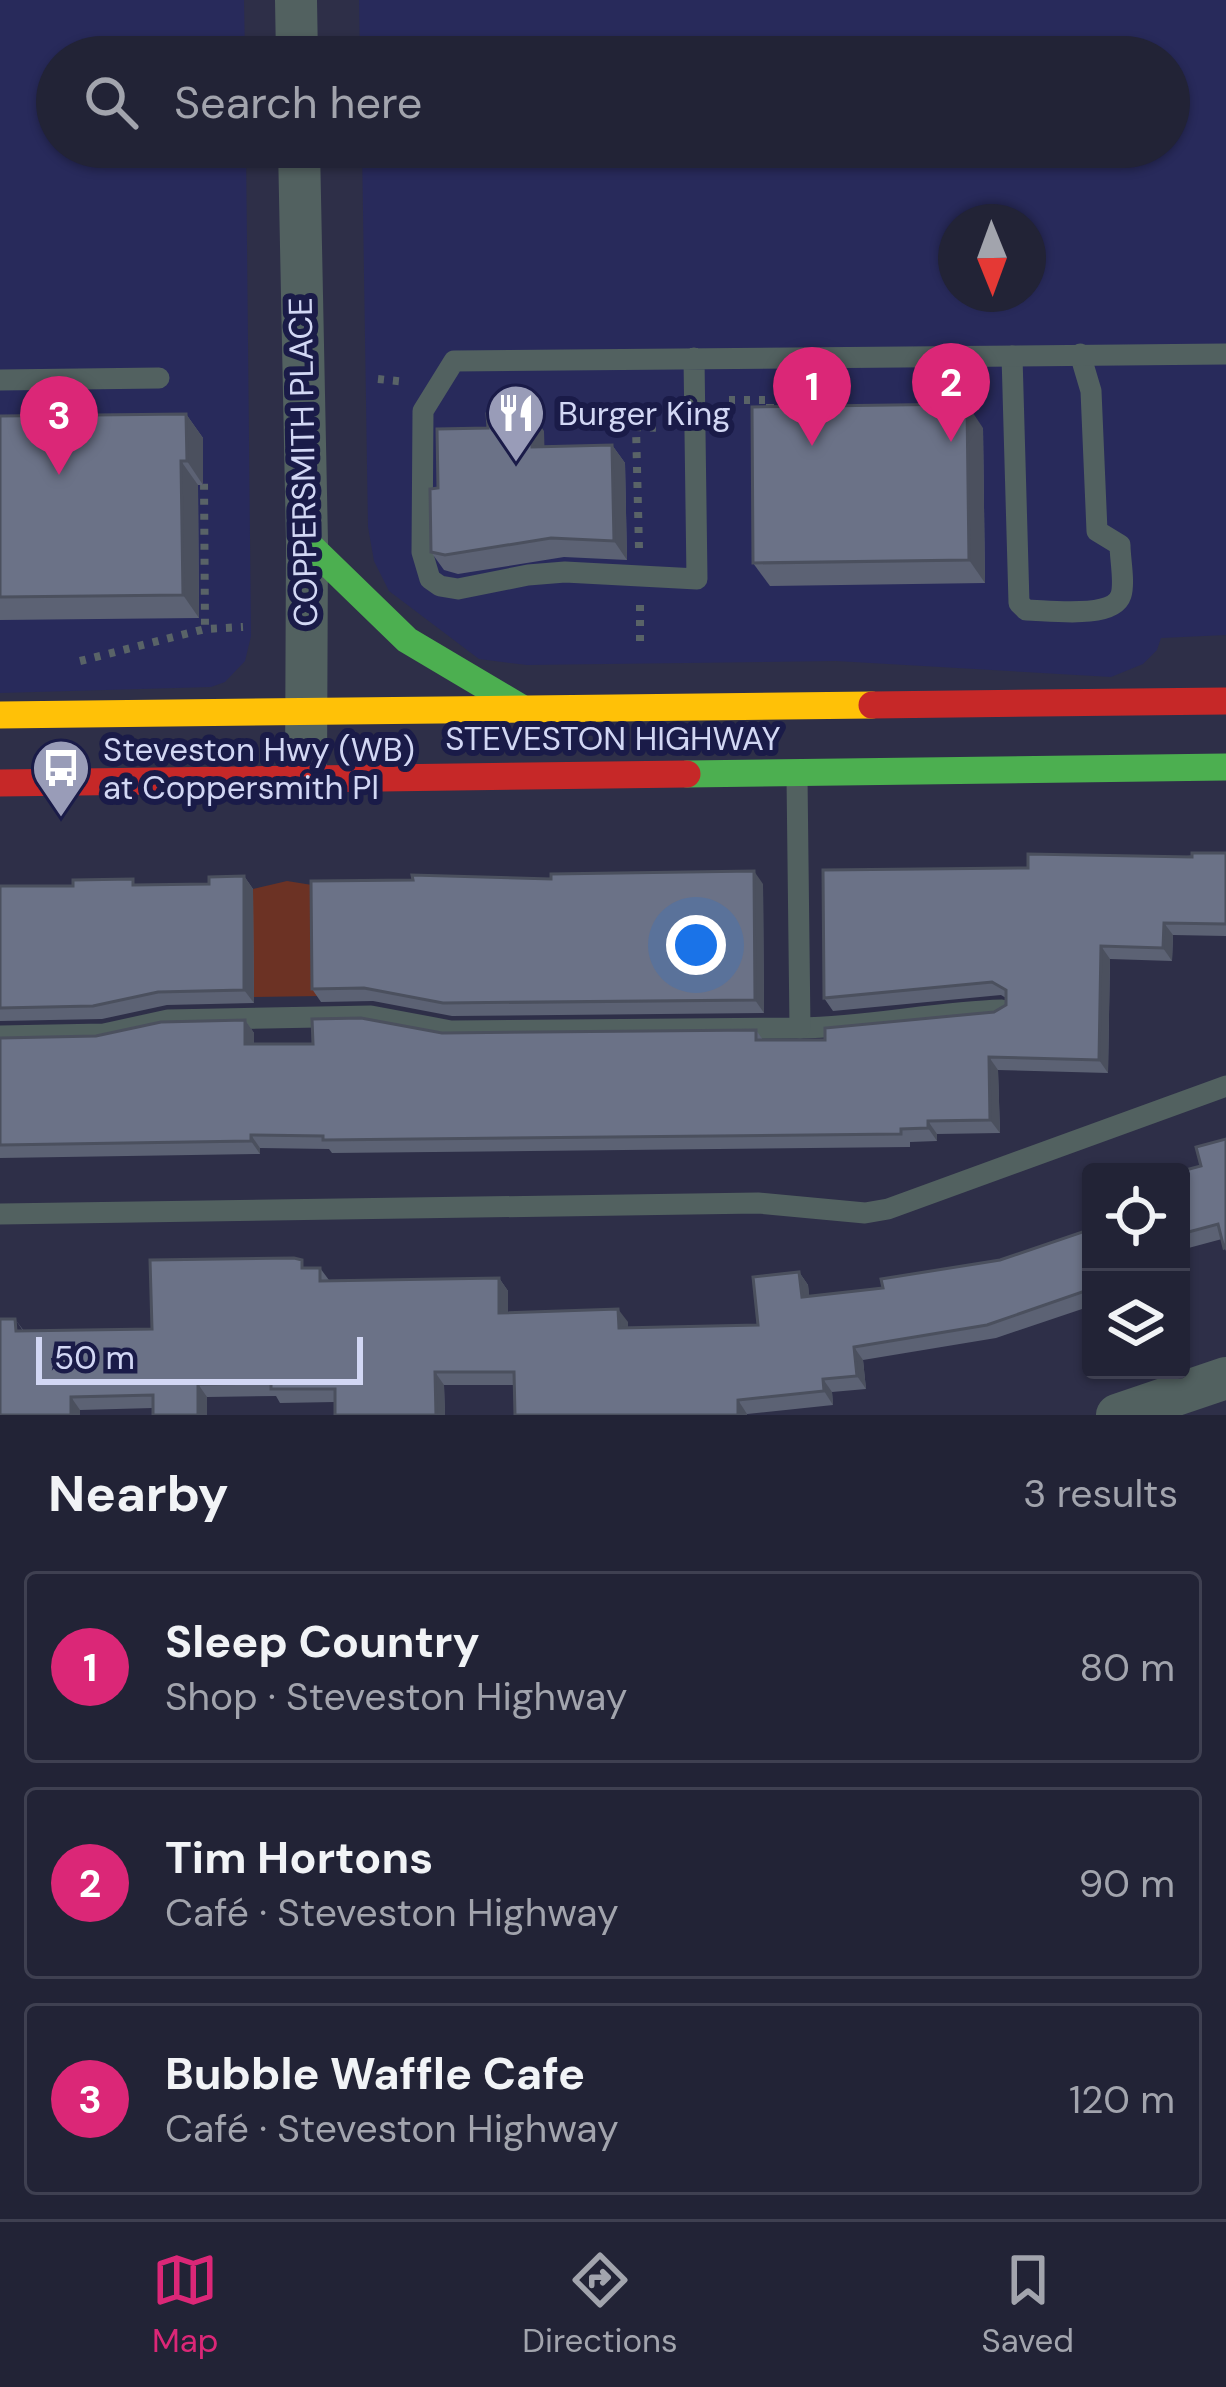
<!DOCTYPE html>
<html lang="en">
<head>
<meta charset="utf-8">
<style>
	:root { --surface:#222336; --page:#2a2b3e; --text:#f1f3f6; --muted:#a2a4ad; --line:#3f4051; --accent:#db2777 }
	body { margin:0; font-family:"DM Sans",sans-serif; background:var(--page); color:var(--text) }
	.controls { position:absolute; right:36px; bottom:36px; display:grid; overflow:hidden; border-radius:12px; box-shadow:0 3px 9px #0004 }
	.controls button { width:108px; height:108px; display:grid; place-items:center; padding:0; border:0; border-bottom:3px solid var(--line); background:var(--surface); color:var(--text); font:60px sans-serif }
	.compass { position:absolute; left:938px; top:204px; width:108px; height:108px; border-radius:50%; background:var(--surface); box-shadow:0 3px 9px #0004; rotate:179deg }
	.scale { position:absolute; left:36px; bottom:30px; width:327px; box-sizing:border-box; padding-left:12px; border:6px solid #d2d7f4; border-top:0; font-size:33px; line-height:42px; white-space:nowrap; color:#d2d7f4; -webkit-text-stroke:9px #1a1b48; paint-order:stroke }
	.you { position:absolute; left:696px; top:945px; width:42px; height:42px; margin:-30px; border:9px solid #fff; border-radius:50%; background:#1a73e8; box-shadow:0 0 0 18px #1a73e833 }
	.badge { display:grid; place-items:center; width:78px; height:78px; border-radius:50%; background:var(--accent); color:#fff; font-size:39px; font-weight:700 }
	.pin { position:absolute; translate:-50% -99px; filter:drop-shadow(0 3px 6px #0008) }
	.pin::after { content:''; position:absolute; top:63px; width:42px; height:36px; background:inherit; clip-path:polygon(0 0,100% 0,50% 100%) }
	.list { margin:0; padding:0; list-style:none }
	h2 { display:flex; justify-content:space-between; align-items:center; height:156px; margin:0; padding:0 48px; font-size:51px }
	h2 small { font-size:39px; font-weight:400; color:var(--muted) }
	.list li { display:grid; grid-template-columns:78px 1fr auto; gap:36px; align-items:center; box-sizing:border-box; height:192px; margin:0 24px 24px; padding:0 24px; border:3px solid var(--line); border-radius:12px }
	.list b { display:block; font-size:45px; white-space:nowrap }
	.list p { margin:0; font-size:39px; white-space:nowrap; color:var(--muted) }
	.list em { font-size:39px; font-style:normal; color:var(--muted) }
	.icon { flex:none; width:66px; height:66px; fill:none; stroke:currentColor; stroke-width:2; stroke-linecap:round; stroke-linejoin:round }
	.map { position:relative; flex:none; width:1226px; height:1415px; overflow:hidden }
	.search { position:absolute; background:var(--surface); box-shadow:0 3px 9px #0004; left:36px; right:36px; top:36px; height:132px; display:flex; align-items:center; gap:30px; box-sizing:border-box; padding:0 42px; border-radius:66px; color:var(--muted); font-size:45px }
	.sheet { height:804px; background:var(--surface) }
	nav { display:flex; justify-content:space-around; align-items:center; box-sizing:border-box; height:168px; border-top:3px solid var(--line); background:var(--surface); font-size:33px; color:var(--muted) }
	nav a { display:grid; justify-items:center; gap:6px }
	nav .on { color:var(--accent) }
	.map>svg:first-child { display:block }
</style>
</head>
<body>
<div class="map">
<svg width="1226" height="1415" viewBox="0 0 1226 1415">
	<rect width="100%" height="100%" fill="#2e2f48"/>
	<g fill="#282a5b" fill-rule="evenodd">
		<path d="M 0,0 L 244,0 L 245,57 L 57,57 L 57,147 L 246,147 L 251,636 L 245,661 L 225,682 L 211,687 L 0,693 Z"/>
		<path d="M 359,0 L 1226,0 L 1226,635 L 1161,638 L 1157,650 L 1143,664 L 1111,677 L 836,661 L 527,665 L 479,659 L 389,591 L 374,561 L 368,527 L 362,147 L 1169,147 L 1169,57 L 360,57 ZM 956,222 L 1028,222 L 1028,294 L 956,294 Z"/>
	</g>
	<path fill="#6c3224" d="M 287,881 L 312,885 L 321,996 L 253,997 L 253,889 Z"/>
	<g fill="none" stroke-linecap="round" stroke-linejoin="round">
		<g stroke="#596367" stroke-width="8" stroke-dasharray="6 9" stroke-linecap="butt">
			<path d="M 378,379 L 406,382"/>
			<path d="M 729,400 L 770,400 L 770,412"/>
			<path d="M 195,474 L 204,479 L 205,629"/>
			<path d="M 639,548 L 636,427 L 663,428"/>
			<path d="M 640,605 L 640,646"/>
			<path d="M 80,661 L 205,629 L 243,627"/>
		</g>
		<g stroke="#526160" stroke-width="21">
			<path d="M 1012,356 L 1019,603 L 1026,610 C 1047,610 1113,620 1121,595 C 1125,582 1120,559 1120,545 L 1097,531 L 1091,391 L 1080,354"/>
			<path d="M 694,358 L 697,579 L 565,572 L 528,575 L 458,589 L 440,586 L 430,579 L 422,552 L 423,411 L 454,361 L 1226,354"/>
			<path d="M 0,380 L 159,378"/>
			<path d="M 800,1028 C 870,1027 933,1012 1002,1010"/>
			<path d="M 0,1036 L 104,1034 L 168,1020 L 371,1016 L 451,1031 L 800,1028 L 797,777"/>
			<path d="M 0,1214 L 758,1203 L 865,1213 L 888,1209 L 1226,1086"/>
		</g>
		<g stroke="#526160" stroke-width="42">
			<path d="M 296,0 L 297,57"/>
			<path d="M 299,147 L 307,543 L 306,777"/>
			<path d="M 1117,1415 L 1226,1378"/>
		</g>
		<g stroke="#4caf50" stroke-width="27">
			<path d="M 307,543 L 407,640 L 520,707"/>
			<path d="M 687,774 L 1226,767"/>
		</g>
		<path stroke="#ffc107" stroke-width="27" d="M 0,715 L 872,705"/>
		<g stroke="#c62828" stroke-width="27">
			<path d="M 872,705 L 1226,701"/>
			<path d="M 0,783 L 687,774"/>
		</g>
	</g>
	<g fill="#5c6274">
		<path d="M 186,414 L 203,438 L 203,485 L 198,485 L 199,618 L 0,620 L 0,416 Z"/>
		<path d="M 983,428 L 985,583 L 770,586 L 753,563 Z"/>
		<path d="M 544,431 L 544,446 L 612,445 L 625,463 L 627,560 L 564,557 L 458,574 L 444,570 L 431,552 L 438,488 Z"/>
		<path d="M 1226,853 L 1226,936 L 1173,935 L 1172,961 L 1110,959 L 1108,1073 L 998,1070 L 1000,1133 L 937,1134 L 937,1141 L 910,1142 L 910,1147 L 332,1153 L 329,1149 L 260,1148 L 260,1154 L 0,1158 L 0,1038 L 96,1036 L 245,1020 L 254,1033 L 254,1044 L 313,1044 L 442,1033 L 756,1030 L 763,1040 L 825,1040 L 994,1012 L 1006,1005 L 1006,998 L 1001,995 L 833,1011 L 824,998 L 1028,868 Z"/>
		<path d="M 244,876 L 253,889 L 254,1003 L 167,1005 L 102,1019 L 0,1021 L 0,886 L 209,884 Z"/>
		<path d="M 763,884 L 764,1013 L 452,1016 L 373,1001 L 321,1002 L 312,989 Z"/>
		<path d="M 1226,1139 L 1226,1251 L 1222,1239 L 1181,1250 L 1181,1172 L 1201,1166 Z"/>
		<path d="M 1091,1229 L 1091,1306 L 996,1338 L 863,1360 L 866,1389 L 832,1392 L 833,1405 L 747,1414 L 514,1385 L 444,1385 L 445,1415 L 335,1415 L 335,1402 L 280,1403 L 276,1396 L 207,1397 L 207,1415 L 153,1415 L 153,1408 L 80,1410 L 80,1415 L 15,1319 L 24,1331 L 152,1329 L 307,1268 L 320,1268 L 329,1280 L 499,1278 L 508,1291 L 508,1312 L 628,1322 L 628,1328 L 758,1325 L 799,1272 L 808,1285 L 809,1296 L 883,1288 L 1000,1260 Z"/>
	</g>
	<g fill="#4b505e">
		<path d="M 967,404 L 983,428 L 985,583 L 969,560 Z"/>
		<path d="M 531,412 L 544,431 L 545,466 L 532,447 Z"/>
		<path d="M 186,414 L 203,438 L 203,485 L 187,461 Z"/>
		<path d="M 612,445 L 625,463 L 627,560 L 614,541 Z"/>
		<path d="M 181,461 L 198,485 L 199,618 L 183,595 Z"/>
		<path d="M 754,871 L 763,884 L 764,1013 L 755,1000 Z"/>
		<path d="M 244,876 L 253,889 L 254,1003 L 244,990 Z"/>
		<path d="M 1164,923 L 1173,935 L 1172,961 L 1163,948 Z"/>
		<path d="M 1101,946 L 1110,959 L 1108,1073 L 1099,1060 Z"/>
		<path d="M 245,1020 L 254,1033 L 254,1057 L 245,1044 Z"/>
		<path d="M 989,1057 L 998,1070 L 1000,1133 L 990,1120 Z"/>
		<path d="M 928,1121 L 937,1134 L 937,1141 L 928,1128 Z"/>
		<path d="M 251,1135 L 260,1148 L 260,1154 L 251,1141 Z"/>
		<path d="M 799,1272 L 808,1285 L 811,1310 L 802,1297 Z"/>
		<path d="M 499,1278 L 508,1291 L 508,1326 L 499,1313 Z"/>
		<path d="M 618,1309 L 628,1322 L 628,1341 L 619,1328 Z"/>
		<path d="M 854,1347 L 863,1360 L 866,1389 L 857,1376 Z"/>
		<path d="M 435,1372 L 444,1385 L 445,1415 L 436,1415 Z"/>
		<path d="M 823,1379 L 832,1392 L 833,1405 L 824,1391 Z"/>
		<path d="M 198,1384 L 207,1397 L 207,1415 L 198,1415 Z"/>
		<path d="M 71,1397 L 80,1410 L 80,1415 L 71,1415 Z"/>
		<path d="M 738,1400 L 747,1414 L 747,1415 L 738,1415 Z"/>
	</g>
	<g fill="#6b7287" stroke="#4b505e" stroke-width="3">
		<path d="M 967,404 L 969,560 L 753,563 L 752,407 Z"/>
		<path d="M 531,412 L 532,447 L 612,445 L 614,541 L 551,538 L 445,555 L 431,552 L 430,489 L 438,488 L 437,429 L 488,428 L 487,414 Z"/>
		<path d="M 186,414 L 187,461 L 181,461 L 183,595 L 0,597 L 0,416 Z"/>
		<path d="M 1192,853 L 1226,853 L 1226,924 L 1164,923 L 1163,948 L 1101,946 L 1099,1060 L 989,1057 L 990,1120 L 928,1121 L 928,1128 L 901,1129 L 901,1134 L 323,1140 L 323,1136 L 251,1135 L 251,1141 L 0,1145 L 0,1038 L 96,1036 L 161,1022 L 245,1020 L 245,1044 L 313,1044 L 312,1019 L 361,1018 L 442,1033 L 756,1030 L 756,1040 L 825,1040 L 825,1028 L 994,1012 L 1006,1005 L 1006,990 L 992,982 L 824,998 L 823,870 L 1028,868 L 1028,854 L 1192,857 Z"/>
		<path d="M 754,871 L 755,1000 L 443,1003 L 364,988 L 312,989 L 311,881 L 413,880 L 412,875 L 551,879 L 551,874 Z"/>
		<path d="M 244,876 L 244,990 L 158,992 L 93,1006 L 0,1008 L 0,886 L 73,886 L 73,880 L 133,879 L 133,885 L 209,884 L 209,877 Z"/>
		<path d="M 1226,1139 L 1226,1247 L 1224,1248 L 1218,1224 L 1181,1234 L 1181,1172 L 1178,1172 L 1201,1166 L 1196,1147 Z"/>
		<path d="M 1091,1229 L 1091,1289 L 987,1325 L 854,1347 L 857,1376 L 823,1379 L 824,1391 L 738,1400 L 738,1415 L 515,1415 L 514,1372 L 435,1372 L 436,1415 L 335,1415 L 335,1389 L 271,1389 L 271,1383 L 198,1384 L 198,1415 L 153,1415 L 153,1395 L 71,1397 L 71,1415 L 0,1415 L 0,1319 L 15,1319 L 16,1331 L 152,1329 L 150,1260 L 294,1258 L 302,1260 L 302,1268 L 320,1268 L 320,1281 L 499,1278 L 499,1313 L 618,1309 L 619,1328 L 758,1325 L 753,1277 L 799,1272 L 802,1297 L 883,1288 L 881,1279 L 1000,1260 Z"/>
	</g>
	<defs>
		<symbol id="restaurant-pin" viewBox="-11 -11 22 30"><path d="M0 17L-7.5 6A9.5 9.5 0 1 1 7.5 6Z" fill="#999cb8" stroke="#1a1b48"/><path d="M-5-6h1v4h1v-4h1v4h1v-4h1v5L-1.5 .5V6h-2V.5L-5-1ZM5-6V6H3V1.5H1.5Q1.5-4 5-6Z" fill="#fff"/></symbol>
		<symbol id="bus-pin" viewBox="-11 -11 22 30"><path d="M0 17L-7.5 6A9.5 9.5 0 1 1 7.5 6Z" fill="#999cb8" stroke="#1a1b48"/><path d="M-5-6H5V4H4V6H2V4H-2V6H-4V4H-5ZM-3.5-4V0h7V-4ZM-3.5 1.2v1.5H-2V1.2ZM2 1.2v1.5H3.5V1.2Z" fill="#fff"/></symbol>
	</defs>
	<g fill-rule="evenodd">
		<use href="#restaurant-pin" x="483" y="380" width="66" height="90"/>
		<use href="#bus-pin" x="28" y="735" width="66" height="90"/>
	</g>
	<g text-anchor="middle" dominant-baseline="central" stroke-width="12" stroke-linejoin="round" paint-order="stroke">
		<g font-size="33" fill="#d2d7f4" stroke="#1a1b48" text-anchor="start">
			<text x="558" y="413">Burger King</text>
			<text x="103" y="749">Steveston Hwy (WB)<tspan x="103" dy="38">at Coppersmith Pl</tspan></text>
		</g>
		<g font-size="33" fill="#d2d7f4" stroke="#1a1b48">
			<text transform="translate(303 462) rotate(-91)">COPPERSMITH PLACE</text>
			<text x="613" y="738">STEVESTON HIGHWAY</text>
		</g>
	</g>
</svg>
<div class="controls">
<button><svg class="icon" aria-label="locate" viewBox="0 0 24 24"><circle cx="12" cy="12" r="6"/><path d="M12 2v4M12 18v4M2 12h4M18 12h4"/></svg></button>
<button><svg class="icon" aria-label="layers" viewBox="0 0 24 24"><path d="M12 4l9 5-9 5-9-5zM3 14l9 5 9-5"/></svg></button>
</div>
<svg class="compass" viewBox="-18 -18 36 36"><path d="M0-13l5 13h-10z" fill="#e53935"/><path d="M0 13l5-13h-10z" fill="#a2a4ad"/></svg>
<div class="scale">50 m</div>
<div class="you"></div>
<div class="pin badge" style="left:812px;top:446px">1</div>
<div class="pin badge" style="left:951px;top:442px">2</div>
<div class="pin badge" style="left:59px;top:475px">3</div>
<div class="search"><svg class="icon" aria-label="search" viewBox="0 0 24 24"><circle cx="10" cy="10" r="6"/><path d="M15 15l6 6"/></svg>Search here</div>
</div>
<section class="sheet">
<h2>Nearby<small>3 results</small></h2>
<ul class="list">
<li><span class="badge">1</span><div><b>Sleep Country</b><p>Shop · Steveston Highway</p></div><em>80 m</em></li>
<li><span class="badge">2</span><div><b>Tim Hortons</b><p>Café · Steveston Highway</p></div><em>90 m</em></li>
<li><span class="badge">3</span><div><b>Bubble Waffle Cafe</b><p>Café · Steveston Highway</p></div><em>120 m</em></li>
</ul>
</section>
<nav>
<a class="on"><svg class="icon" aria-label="map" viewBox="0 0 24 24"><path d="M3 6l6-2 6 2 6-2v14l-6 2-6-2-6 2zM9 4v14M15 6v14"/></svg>Map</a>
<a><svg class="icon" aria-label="directions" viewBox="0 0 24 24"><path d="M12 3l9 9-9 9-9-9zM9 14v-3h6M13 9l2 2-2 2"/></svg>Directions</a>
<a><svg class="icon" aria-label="saved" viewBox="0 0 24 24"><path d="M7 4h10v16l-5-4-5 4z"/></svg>Saved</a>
</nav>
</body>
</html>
